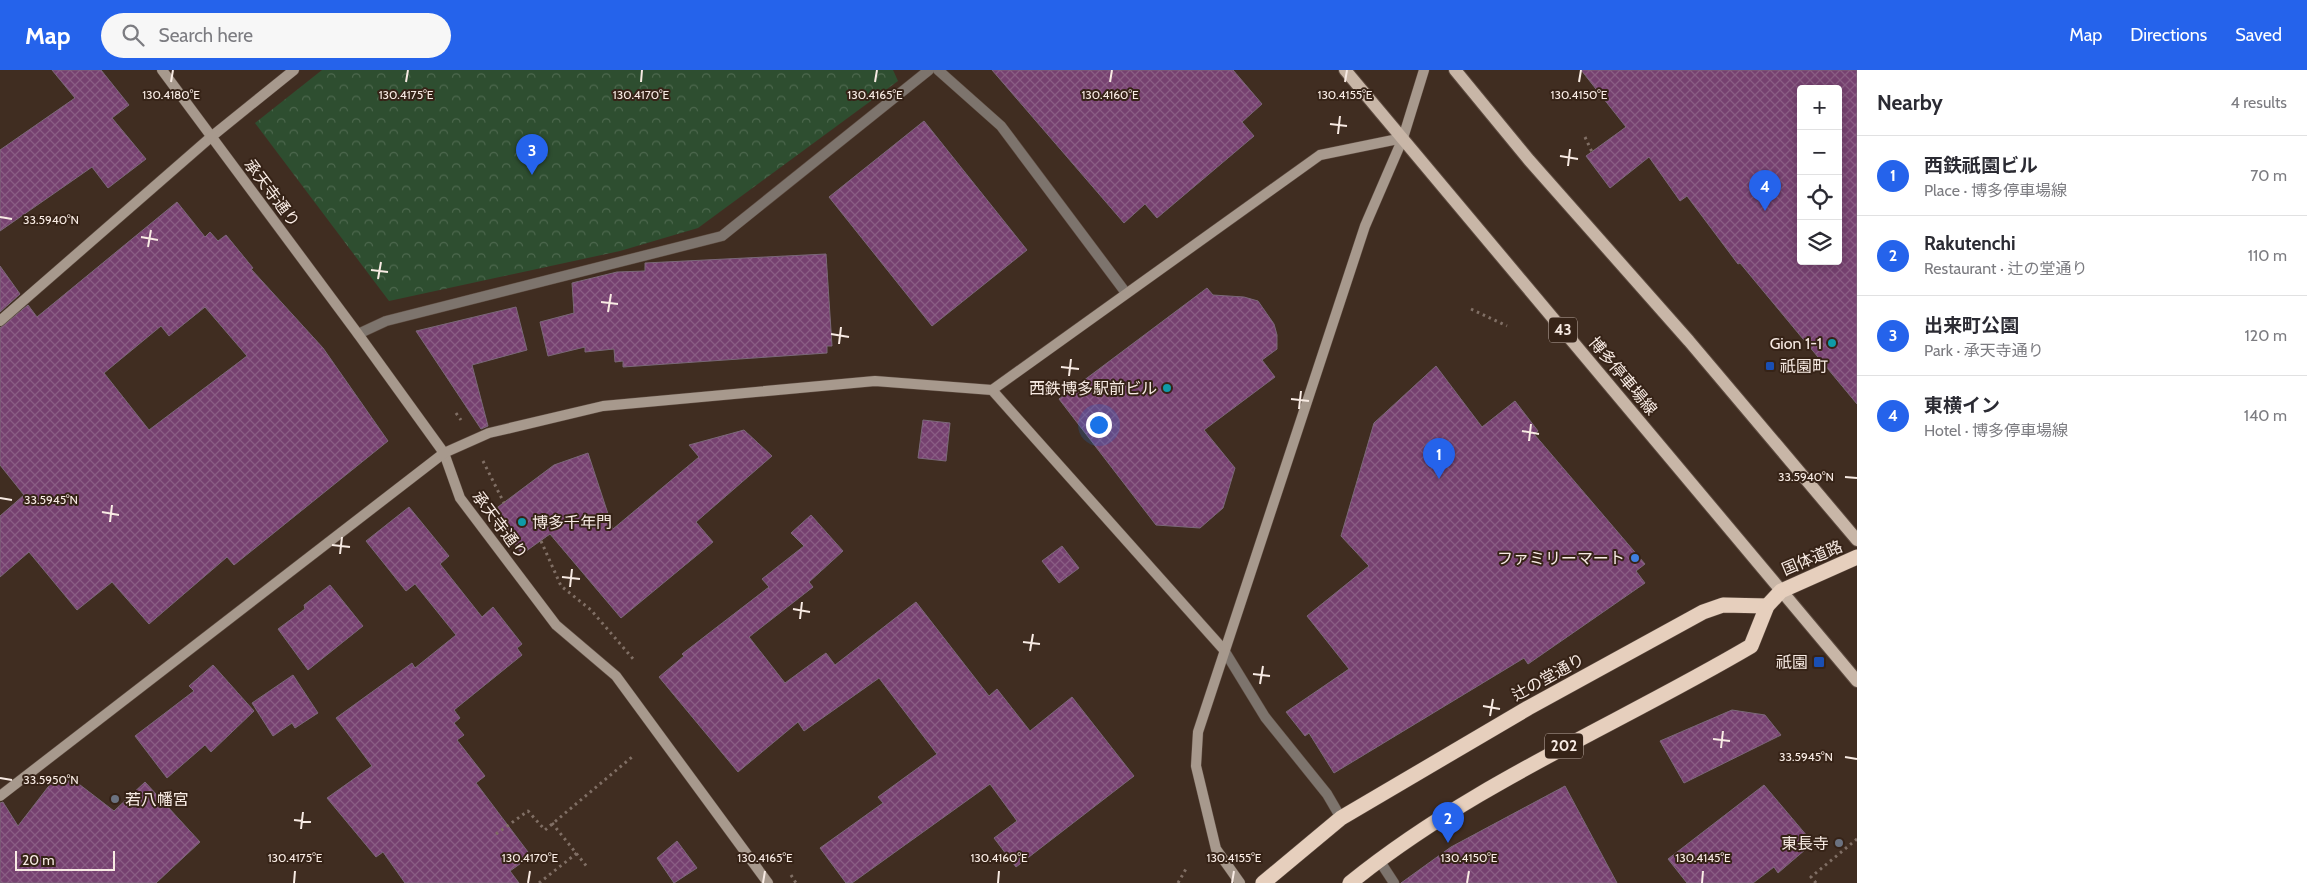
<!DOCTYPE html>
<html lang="en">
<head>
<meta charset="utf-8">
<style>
	:root { --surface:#fff; --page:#f7f7f7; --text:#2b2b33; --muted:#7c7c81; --line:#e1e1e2; --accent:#2563eb }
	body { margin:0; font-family:Cabin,"Noto Sans JP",sans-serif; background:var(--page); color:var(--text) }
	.controls { position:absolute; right:15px; top:15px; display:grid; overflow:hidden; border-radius:5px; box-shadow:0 2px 12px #0003 }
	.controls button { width:45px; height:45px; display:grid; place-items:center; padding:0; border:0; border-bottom:1px solid var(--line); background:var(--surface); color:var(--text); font:25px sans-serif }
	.scale { position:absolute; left:15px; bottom:12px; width:100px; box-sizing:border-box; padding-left:5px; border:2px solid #f8ebe4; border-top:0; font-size:14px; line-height:18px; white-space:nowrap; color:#f8ebe4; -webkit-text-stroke:4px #362317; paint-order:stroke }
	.you { position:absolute; left:1098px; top:354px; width:18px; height:18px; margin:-12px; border:4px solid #fff; border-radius:50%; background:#1a73e8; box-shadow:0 0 0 8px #1a73e833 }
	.badge { display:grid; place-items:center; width:32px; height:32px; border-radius:50%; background:var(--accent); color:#fff; font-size:16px; font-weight:700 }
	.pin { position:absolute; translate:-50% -41px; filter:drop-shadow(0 1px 2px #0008) }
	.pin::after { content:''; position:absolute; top:26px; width:18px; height:15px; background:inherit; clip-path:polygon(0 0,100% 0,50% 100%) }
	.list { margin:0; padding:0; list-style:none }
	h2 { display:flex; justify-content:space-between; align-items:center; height:65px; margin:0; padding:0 20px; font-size:21px }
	h2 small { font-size:16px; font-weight:400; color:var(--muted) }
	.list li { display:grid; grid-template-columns:32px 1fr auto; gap:15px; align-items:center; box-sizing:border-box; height:80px; padding:0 20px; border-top:1px solid var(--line) }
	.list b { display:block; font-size:19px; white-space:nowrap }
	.list p { margin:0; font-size:16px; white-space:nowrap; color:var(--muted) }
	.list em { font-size:16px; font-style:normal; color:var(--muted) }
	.icon { flex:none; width:28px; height:28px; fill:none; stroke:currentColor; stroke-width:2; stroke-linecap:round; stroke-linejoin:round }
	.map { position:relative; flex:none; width:1857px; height:813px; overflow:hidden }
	header { display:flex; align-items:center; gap:30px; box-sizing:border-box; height:70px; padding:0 25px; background:var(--accent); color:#fff }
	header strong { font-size:24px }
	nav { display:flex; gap:28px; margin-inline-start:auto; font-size:18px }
	.search { width:350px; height:45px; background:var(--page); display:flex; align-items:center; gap:12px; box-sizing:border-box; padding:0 18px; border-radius:28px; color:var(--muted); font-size:19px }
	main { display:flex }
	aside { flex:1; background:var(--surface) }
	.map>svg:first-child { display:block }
</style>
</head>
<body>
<header>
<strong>Map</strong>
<div class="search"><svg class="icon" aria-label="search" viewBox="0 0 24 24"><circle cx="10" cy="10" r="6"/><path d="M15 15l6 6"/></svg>Search here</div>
<nav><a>Map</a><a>Directions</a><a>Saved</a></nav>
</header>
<main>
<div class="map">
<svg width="1857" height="813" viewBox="0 0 1857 813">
	<defs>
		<pattern id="park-crowns" width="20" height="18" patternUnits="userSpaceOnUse" patternTransform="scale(1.25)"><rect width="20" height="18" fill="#2e4e30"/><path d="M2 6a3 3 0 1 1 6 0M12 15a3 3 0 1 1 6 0" fill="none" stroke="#4d684e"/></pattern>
		<pattern id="building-cross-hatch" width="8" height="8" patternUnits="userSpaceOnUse" patternTransform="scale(1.25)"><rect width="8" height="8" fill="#764170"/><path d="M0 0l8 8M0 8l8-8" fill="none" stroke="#8a5d84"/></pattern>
	</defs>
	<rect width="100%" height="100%" fill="#402d21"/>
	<path fill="url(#park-crowns)" d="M 322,0 L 893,0 L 898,11 L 698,158 L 620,181 L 389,231 L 255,53 Z"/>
	<g fill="url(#building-cross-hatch)" stroke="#7b6879" fill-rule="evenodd">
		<path d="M 52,0 L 101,0 L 129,35 L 112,48 L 146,89 L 108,118 L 92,97 L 0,161 L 0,80 L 75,28 Z"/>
		<path d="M 992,0 L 1233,0 L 1262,34 L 1242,52 L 1254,66 L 1157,148 L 1145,134 L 1124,153 Z"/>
		<path d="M 1581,0 L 1857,0 L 1857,334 L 1740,193 L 1738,194 L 1687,126 L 1680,131 L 1649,87 L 1610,118 L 1586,86 L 1626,57 ZM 1801,19 L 1838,19 L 1838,191 L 1801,191 Z"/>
		<path d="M 924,51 L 1027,180 L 932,256 L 829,127 Z"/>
		<path d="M 177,132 L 205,167 L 210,162 L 218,171 L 226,165 L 253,198 L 251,199 L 323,278 L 388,371 L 234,495 L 227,487 L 149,554 L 112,512 L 77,540 L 29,482 L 0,507 L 0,446 L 24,425 L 0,395 L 0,258 L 28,235 L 37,247 ZM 205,237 L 247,286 L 149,360 L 104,303 L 161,256 L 169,266 Z"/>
		<path d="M 826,184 L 832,276 L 827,276 L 827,283 L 623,297 L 623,291 L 615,292 L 614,279 L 585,282 L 585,277 L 548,286 L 540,252 L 574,243 L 572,213 L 617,202 L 645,201 L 645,193 Z"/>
		<path d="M 0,196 L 20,224 L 0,242 Z"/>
		<path d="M 1207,218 L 1213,225 L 1244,227 L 1258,231 L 1274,254 L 1277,265 L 1277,279 L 1262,290 L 1275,307 L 1204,360 L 1235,398 L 1223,438 L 1200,458 L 1156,455 L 1059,329 Z"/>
		<path d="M 516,237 L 527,280 L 472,295 L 488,356 L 481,359 L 416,261 Z"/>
		<path d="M 1436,296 L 1482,357 L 1515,331 L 1538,361 L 1534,364 L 1645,494 L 1636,501 L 1645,513 L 1528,594 L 1524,588 L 1334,703 L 1309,663 L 1305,666 L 1286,642 L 1349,599 L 1307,546 L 1369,496 L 1341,466 L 1374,353 Z"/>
		<path d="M 923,350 L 950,353 L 946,391 L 918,388 Z"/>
		<path d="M 744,360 L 772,386 L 696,452 L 713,472 L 621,548 L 550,464 L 522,484 L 490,443 L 554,395 L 588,383 L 613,459 L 699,387 L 689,375 Z"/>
		<path d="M 409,437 L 449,486 L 440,494 L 482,547 L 493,537 L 522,574 L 517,578 L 522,585 L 454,640 L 460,648 L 454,653 L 464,665 L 457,670 L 485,706 L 476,713 L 531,786 L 510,801 L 519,813 L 405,813 L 383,782 L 376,787 L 327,728 L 372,696 L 336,648 L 412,593 L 415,598 L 456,565 L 415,514 L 406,521 L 366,471 Z"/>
		<path d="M 811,445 L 843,481 L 809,512 L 813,517 L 749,567 L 785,613 L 826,583 L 835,595 L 916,532 L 989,626 L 997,619 L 1030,661 L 1072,627 L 1134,706 L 1016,797 L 994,768 L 1017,751 L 990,714 L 852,813 L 846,813 L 820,778 L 883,733 L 878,727 L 937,684 L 879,608 L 804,661 L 798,652 L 738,702 L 659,607 L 684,586 L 682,584 L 769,517 L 762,509 L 804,476 L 791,463 Z"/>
		<path d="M 1062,476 L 1079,498 L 1059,513 L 1042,491 Z"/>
		<path d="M 330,515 L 363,556 L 308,600 L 278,559 L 305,539 L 304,535 Z"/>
		<path d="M 213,595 L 254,641 L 211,682 L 205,675 L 167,708 L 135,666 L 194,621 L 189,616 Z"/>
		<path d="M 293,605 L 318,643 L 295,658 L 292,653 L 273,666 L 252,633 Z"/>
		<path d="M 1732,640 L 1765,645 L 1781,665 L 1684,713 L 1660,671 Z"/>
		<path d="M 55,708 L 65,716 L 71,708 L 114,741 L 145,712 L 200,772 L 156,813 L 0,813 L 0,733 L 3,732 L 18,756 Z"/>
		<path d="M 1764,715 L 1813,773 L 1778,803 L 1774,797 L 1753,813 L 1687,813 L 1668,789 Z"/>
		<path d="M 1565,716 L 1617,813 L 1401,813 L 1451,777 Z"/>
		<path d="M 677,771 L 697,798 L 674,813 L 657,788 Z"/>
	</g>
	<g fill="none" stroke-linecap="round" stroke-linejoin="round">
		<defs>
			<g id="street">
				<path d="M 938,0 L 1001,56 L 1126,223"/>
				<path d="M 358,264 L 386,251 L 722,166 L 929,0"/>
				<path d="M 1224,580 L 1265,647 L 1327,724 L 1341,748"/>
				<path d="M 1379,790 L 1394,813"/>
			</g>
			<g id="secondary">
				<path d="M 162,0 L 358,264 L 444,383 L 460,428 L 556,555 L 616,606 L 768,813"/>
				<path d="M 0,251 L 211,67 L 294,0"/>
				<path d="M 992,320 L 1320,85 L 1403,68"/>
				<path d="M 0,726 L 444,383 L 489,363 L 603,336 L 875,311 L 992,320 L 1224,580"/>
				<path d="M 1240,813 L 1216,779 L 1196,696 L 1198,662 L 1365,156 L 1403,68 L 1424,0"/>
			</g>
			<g id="primary">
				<path d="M 1345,0 L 1857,611"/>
				<path d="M 1455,0 L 1529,90 L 1689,271 L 1857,470"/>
			</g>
			<g id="highway">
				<path d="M 1263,813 L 1341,748 L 1528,638 L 1703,542 L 1723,535 L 1767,536"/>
				<path d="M 1350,813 C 1472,714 1617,655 1751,576 L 1767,536 L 1781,521 L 1857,487"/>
			</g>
		</defs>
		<use href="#street" stroke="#5d4b40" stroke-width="11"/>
		<use href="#secondary" stroke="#5d4b40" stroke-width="11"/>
		<use href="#primary" stroke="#5d4b40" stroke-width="14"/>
		<use href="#highway" stroke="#5d4b40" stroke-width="16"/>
		<g stroke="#806f65" stroke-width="3" stroke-dasharray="2.5 4" stroke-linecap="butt">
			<path d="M 1585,67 L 1592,82"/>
			<path d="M 1471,239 L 1507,256"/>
			<path d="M 456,343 L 461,350"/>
			<path d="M 483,391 L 504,433"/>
			<path d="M 541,471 L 561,516 L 591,540 L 634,590"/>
			<path d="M 552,753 L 588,798"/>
			<path d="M 496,764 L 528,741 L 545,760 L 632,687"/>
			<path d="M 791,805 L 796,813"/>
			<path d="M 539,813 L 577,783"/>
			<path d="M 1178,813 L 1187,797"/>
			<path d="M 1816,813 L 1811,807 L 1857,769"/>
		</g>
		<use href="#street" stroke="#7d746d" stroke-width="10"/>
		<use href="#secondary" stroke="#a7998d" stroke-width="10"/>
		<use href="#primary" stroke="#c8b6a7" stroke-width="12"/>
		<use href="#highway" stroke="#e6cfbd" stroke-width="15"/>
	</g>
	<path fill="none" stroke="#f8ebe4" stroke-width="2" d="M 171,12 L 173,0M 406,12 L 408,0M 641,12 L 642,0M 875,12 L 877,0M 1110,12 L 1112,0M 1345,12 L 1347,0M 1579,12 L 1581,0M 1330,54 L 1347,56M 1338,64 L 1340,46M 1560,86 L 1578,89M 1568,96 L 1570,79M 0,147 L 12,149M 141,167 L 158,170M 148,177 L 151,160M 371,200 L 388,202M 378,209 L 381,192M 601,232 L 618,234M 608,242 L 611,224M 831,264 L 849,267M 839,274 L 841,257M 1061,297 L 1079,299M 1069,306 L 1071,289M 1291,329 L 1309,331M 1299,339 L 1301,321M 1522,361 L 1539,364M 1529,371 L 1531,354M 1845,407 L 1857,408M 0,428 L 12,430M 102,442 L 119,445M 110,452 L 112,435M 332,475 L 350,477M 340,484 L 342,467M 562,507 L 580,509M 570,517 L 572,499M 793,539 L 810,542M 800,549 L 802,532M 1023,572 L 1040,574M 1030,581 L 1033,564M 1253,604 L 1270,606M 1260,614 L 1263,596M 1483,636 L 1500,639M 1490,646 L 1493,629M 1713,669 L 1730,671M 1721,678 L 1723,661M 1845,687 L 1857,689M 0,708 L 12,710M 294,750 L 311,752M 301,759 L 303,742M 294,813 L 295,801M 528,813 L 530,801M 763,813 L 765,801M 998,813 L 999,801M 1232,813 L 1234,801M 1467,813 L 1469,801M 1702,813 L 1703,801"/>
	<g fill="#0f9aa8" stroke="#362317" stroke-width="2">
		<circle cx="1832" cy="273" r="5"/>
		<circle cx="1167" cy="318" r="5"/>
		<circle cx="522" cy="452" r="5"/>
	</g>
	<g fill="#1a4fb4" stroke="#362317" stroke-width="2">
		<rect x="1765" y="291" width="10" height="10" rx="2.5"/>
		<rect x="1813" y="586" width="12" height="12" rx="2.5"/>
	</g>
	<circle fill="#3f7fe0" stroke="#362317" stroke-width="2" cx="1635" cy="488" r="5"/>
	<g fill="#6b7280" stroke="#362317" stroke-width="2">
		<circle cx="115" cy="729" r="5"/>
		<circle cx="1839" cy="773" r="5"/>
	</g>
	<g text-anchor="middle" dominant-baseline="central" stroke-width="4" stroke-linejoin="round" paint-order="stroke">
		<g fill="#362317" stroke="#beafa6" stroke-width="1">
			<rect x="1549" y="247.5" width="28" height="25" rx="4"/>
			<rect x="1545" y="663.5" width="38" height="25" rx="4"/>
		</g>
		<g font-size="15" font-weight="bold" fill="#f8ebe4">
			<text x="1563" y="260">43</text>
			<text x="1564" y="676">202</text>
		</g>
		<g font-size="16" fill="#f8ebe4" stroke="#362317">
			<text transform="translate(272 123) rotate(53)">承天寺通り</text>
			<text transform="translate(1623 306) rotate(50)">博多停車場線</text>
			<text transform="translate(500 455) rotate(53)">承天寺通り</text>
			<text transform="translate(1812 488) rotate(-23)">国体道路</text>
			<text transform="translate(1548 607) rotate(-29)">辻の堂通り</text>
		</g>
		<g font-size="16" fill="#f8ebe4" stroke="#362317" text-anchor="end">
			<text x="1822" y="273">Gion 1-1</text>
			<text x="1780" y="296" text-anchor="start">祇園町</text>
			<text x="1157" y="318">西鉄博多駅前ビル</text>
			<text x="532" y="452" text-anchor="start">博多千年門</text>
			<text x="1625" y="488">ファミリーマート</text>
			<text x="1808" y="592">祇園</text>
			<text x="125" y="729" text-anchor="start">若八幡宮</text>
			<text x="1829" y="773">東長寺</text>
		</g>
	</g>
	<g font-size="12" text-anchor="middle" fill="#f8ebe4" stroke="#362317" stroke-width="4" stroke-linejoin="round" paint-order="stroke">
		<text x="171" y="29">130.4180°E</text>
		<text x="406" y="29">130.4175°E</text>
		<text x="641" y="29">130.4170°E</text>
		<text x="875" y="29">130.4165°E</text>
		<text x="1110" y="29">130.4160°E</text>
		<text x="1345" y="29">130.4155°E</text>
		<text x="1579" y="29">130.4150°E</text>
		<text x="51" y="154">33.5940°N</text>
		<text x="1806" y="411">33.5940°N</text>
		<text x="51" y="434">33.5945°N</text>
		<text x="1806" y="691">33.5945°N</text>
		<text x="51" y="714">33.5950°N</text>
		<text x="295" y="792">130.4175°E</text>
		<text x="530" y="792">130.4170°E</text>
		<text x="765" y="792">130.4165°E</text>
		<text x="999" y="792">130.4160°E</text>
		<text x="1234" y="792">130.4155°E</text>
		<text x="1469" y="792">130.4150°E</text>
		<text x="1703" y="792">130.4145°E</text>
	</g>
</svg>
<div class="controls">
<button>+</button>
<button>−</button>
<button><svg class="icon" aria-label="locate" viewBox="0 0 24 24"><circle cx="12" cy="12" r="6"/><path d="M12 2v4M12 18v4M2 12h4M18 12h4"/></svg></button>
<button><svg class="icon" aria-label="layers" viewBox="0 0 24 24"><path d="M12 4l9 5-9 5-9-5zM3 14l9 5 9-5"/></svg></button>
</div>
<div class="scale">20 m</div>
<div class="you"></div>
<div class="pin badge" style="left:1439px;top:409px">1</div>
<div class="pin badge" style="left:1448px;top:773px">2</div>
<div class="pin badge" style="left:532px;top:105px">3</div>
<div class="pin badge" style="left:1765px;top:141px">4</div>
</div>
<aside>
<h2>Nearby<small>4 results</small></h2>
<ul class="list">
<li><span class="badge">1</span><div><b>西鉄祇園ビル</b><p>Place · 博多停車場線</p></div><em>70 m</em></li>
<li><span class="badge">2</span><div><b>Rakutenchi</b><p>Restaurant · 辻の堂通り</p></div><em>110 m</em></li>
<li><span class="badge">3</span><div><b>出来町公園</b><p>Park · 承天寺通り</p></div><em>120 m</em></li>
<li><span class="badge">4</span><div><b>東横イン</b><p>Hotel · 博多停車場線</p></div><em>140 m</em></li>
</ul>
</aside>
</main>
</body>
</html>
